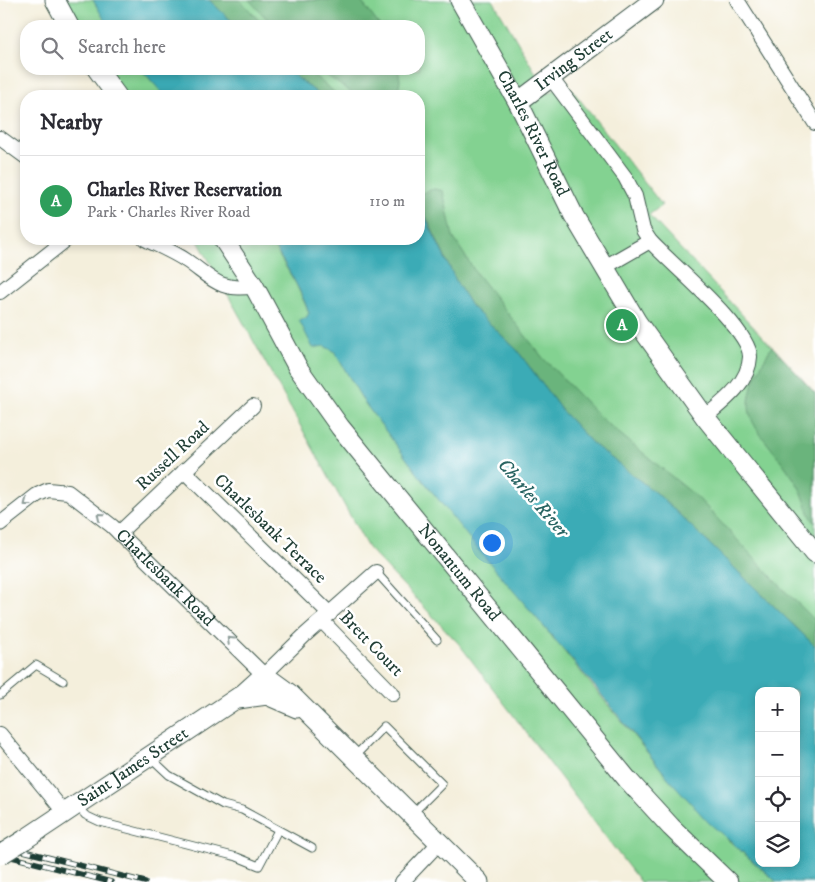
<!DOCTYPE html>
<html lang="en">
<head>
<meta charset="utf-8">
<style>
	:root { --surface:#fff; --page:#f7f7f7; --text:#2b2b33; --muted:#7c7c81; --line:#e1e1e2; --accent:#0f766e }
	body { margin:0; font-family:"IM FELL DW Pica",serif; background:var(--page); color:var(--text) }
	.controls { position:absolute; right:15px; bottom:15px; display:grid; overflow:hidden; border-radius:10px; box-shadow:0 2px 8px #0003 }
	.controls button { width:45px; height:45px; display:grid; place-items:center; padding:0; border:0; border-bottom:1px solid var(--line); background:var(--surface); color:var(--text); font:25px sans-serif }
	.you { position:absolute; left:491px; top:542px; width:18px; height:18px; margin:-12px; border:4px solid #fff; border-radius:50%; background:#1a73e8; box-shadow:0 0 0 8px #1a73e833 }
	.badge { display:grid; place-items:center; width:32px; height:32px; border-radius:50%; background:var(--accent); color:#fff; font-size:16px; font-weight:700 }
	.pin { position:absolute; translate:-50% -50%; border:2px solid #fff; box-shadow:0 1px 5px #0006 }
	.list { margin:0; padding:0; list-style:none }
	h2 { display:flex; justify-content:space-between; align-items:center; height:65px; margin:0; padding:0 20px; font-size:21px }
	h2 small { font-size:16px; font-weight:400; color:var(--muted) }
	.list li { display:grid; grid-template-columns:32px 1fr auto; gap:15px; align-items:center; box-sizing:border-box; height:90px; padding:0 20px; border-top:1px solid var(--line) }
	.list b { display:block; font-size:19px; white-space:nowrap }
	.list p { margin:0; font-size:16px; white-space:nowrap; color:var(--muted) }
	.list em { font-size:16px; font-style:normal; color:var(--muted) }
	.icon { flex:none; width:28px; height:28px; fill:none; stroke:currentColor; stroke-width:2; stroke-linecap:round; stroke-linejoin:round }
	.map { position:relative; flex:none; width:815px; height:882px; overflow:hidden }
	.search { position:absolute; background:var(--surface); box-shadow:0 2px 8px #0003; left:20px; top:20px; width:405px; height:55px; display:flex; align-items:center; gap:12px; box-sizing:border-box; padding:0 18px; border-radius:20px; color:var(--muted); font-size:19px }
	.panel { position:absolute; background:var(--surface); box-shadow:0 2px 8px #0003; left:20px; top:90px; width:405px; height:155px; border-radius:20px }
	.map>svg:first-child { display:block }
</style>
</head>
<body>
<div class="map">
<svg width="815" height="882" viewBox="0 0 815 882">
	<rect width="100%" height="100%" fill="#fff"/>
	<filter id="ink" filterUnits="userSpaceOnUse"><feTurbulence type="fractalNoise" baseFrequency=".02" numOctaves="2"/><feDisplacementMap in="SourceGraphic" scale="10" xChannelSelector="R" yChannelSelector="G"/><feConvolveMatrix kernelMatrix="1 2 1 2 8 2 1 2 1" color-interpolation-filters="sRGB"/></filter>
	<filter id="wash" filterUnits="userSpaceOnUse"><feTurbulence type="fractalNoise" baseFrequency=".0096" numOctaves="4" result="noise"/><feDisplacementMap in="SourceGraphic" scale="20" xChannelSelector="R" yChannelSelector="G"/><feGaussianBlur stdDeviation="1.12" result="paint"/><feColorMatrix in="noise" values="0 0 0 0 0 0 0 0 0 0 0 0 0 0 0 0 0 1.4 0 .05"/><feComposite in="paint" operator="in"/></filter>
	<g filter="url(#wash)">
		<rect width="100%" height="100%" fill="#f4efdc"/>
		<g fill="#83d291" stroke="#518862">
			<path d="M 55,0 L 93,0 L 108,26 L 69,26 Z"/>
			<path d="M 209,0 L 493,0 L 548,94 L 566,82 L 662,205 L 649,215 L 815,393 L 815,646 L 562,411 L 419,194 L 419,96 L 321,96 L 286,69 L 419,69 L 419,26 L 237,26 Z"/>
			<path d="M 97,69 L 141,69 L 165,96 L 117,96 Z"/>
			<path d="M 197,239 L 269,239 L 296,284 L 309,313 L 306,318 L 299,320 L 324,346 L 334,351 L 364,402 L 418,474 L 669,779 L 729,841 L 777,882 L 640,882 L 459,644 L 368,548 Z"/>
		</g>
		<g fill="#6ab47b" stroke="#447858">
			<path d="M 209,0 L 240,0 L 264,26 L 237,26 Z"/>
			<path d="M 249,0 L 360,0 L 380,26 L 274,26 Z"/>
			<path d="M 286,69 L 306,69 L 339,96 L 321,96 Z"/>
			<path d="M 317,69 L 398,69 L 400,80 L 397,96 L 357,96 Z"/>
			<path d="M 434,189 L 443,191 L 453,237 L 476,273 L 543,358 L 603,420 L 698,498 L 786,592 L 815,620 L 815,646 L 662,498 L 592,443 L 562,411 L 517,350 L 471,306 L 457,283 L 422,208 L 419,194 Z"/>
			<path d="M 772,346 L 815,393 L 815,523 C 806,511 805,495 796,482 C 755,419 727,423 772,346 Z"/>
		</g>
		<g fill="#3aabb6" stroke="#2c7475" fill-rule="evenodd">
			<path d="M 93,0 L 209,0 L 237,26 L 108,26 Z"/>
			<path d="M 141,69 L 286,69 L 321,96 L 165,96 Z"/>
			<path d="M 419,185 L 422,208 L 430,227 L 457,283 L 471,306 L 517,350 L 562,411 L 592,443 L 662,498 L 815,646 L 815,882 L 777,882 L 708,822 L 669,779 L 596,688 L 477,548 L 418,474 L 364,402 L 334,351 L 324,346 L 313,348 L 299,320 L 306,318 L 309,313 C 300,287 284,262 269,239 L 419,239 ZM 759,691 L 796,691 L 796,863 L 759,863 Z"/>
		</g>
	</g>
	<g filter="url(#ink)">
		<g fill="none" stroke-linecap="round" stroke-linejoin="round">
			<defs>
				<g id="lane">
					<path d="M 376,572 L 437,640"/>
					<path d="M 0,695 L 36,665 L 63,681"/>
					<path d="M 355,756 L 384,726 L 442,784 L 413,813"/>
					<path d="M 150,757 L 169,775 L 223,805 L 242,810 L 312,848"/>
					<path d="M 77,805 L 85,815 L 100,822 L 237,857 L 259,866 L 278,830"/>
				</g>
				<g id="street">
					<path d="M 737,0 L 815,123"/>
					<path d="M 551,78 L 625,177 L 635,196 L 643,230 L 650,241 C 671,264 751,330 750,357 C 749,383 723,402 705,417"/>
					<path d="M 0,138 L 26,157"/>
					<path d="M 145,239 C 159,246 174,252 187,261 C 213,279 220,292 254,286"/>
					<path d="M 603,268 L 650,241"/>
					<path d="M 0,292 L 67,239"/>
					<path d="M 184,471 L 330,614"/>
					<path id="s1" d="M 0,524 L 37,495 L 48,490 L 68,492 L 112,526 L 264,675 L 305,635 L 376,572"/>
					<path d="M 119,533 L 253,406"/>
					<path d="M 322,621 L 393,694"/>
					<path d="M 0,734 L 65,813"/>
					<path d="M 402,882 L 439,843"/>
				</g>
				<g id="secondary">
					<path d="M 55,0 L 69,26"/>
					<path id="s2" d="M 460,0 L 518,102 L 574,216 L 637,322 L 705,417 L 815,553"/>
					<path d="M 97,69 L 117,96"/>
					<path id="s3" d="M 518,102 L 654,0"/>
					<path id="s4" d="M 223,239 L 254,286 L 298,368 L 340,427 L 627,779 L 671,827 L 728,882"/>
					<path d="M 238,699 L 267,695 L 297,708"/>
					<path id="s5" d="M 24,840 L 243,694 L 264,675 L 290,694 L 479,882"/>
				</g>
			</defs>
			<use href="#lane" stroke="#3f584d" stroke-width="9"/>
			<use href="#street" stroke="#3f584d" stroke-width="16"/>
			<use href="#secondary" stroke="#3f584d" stroke-width="21"/>
			<use href="#lane" stroke="#fff" stroke-width="7"/>
			<use href="#street" stroke="#fff" stroke-width="14"/>
			<use href="#secondary" stroke="#fff" stroke-width="19"/>
			<defs>
				<g id="rail">
					<path d="M 0,845 L 145,882"/>
					<path d="M 0,854 L 111,882"/>
				</g>
			</defs>
			<use href="#rail" stroke="#1f3d34" stroke-width="5.5"/>
			<use href="#rail" stroke="#fff" stroke-width="4" stroke-dasharray="11" stroke-linecap="butt"/>
			<defs>
				<path id="secondary-bridge" d="M 0,855 L 24,840"/>
			</defs>
			<use href="#secondary-bridge" stroke="#3f584d" stroke-width="21" stroke-linecap="butt"/>
			<use href="#secondary-bridge" stroke="#fff" stroke-width="19"/>
		</g>
		<defs><path id="oneway-chevron" d="M-2-3.5L2.5 0L-2 3.5" fill="none" stroke-width="1.6" stroke-linecap="round" stroke-linejoin="round" transform="scale(1.25)"/></defs>
		<g stroke="#8f9e9a">
			<use href="#oneway-chevron" transform="translate(27 503) rotate(142)"/>
			<use href="#oneway-chevron" transform="translate(100 516) rotate(-140)"/>
			<use href="#oneway-chevron" transform="translate(230 640) rotate(-136)"/>
		</g>
	</g>
	<g text-anchor="middle" dominant-baseline="central" stroke-width="5" stroke-linejoin="round" paint-order="stroke">
		<g font-size="18" fill="#1f3d34" stroke="#fff">
			<text stroke="none"><textPath href="#s3" startOffset="70">Irving Street</textPath></text>
			<text stroke="none"><textPath href="#s2" startOffset="152">Charles River Road</textPath></text>
			<text transform="translate(173 456) rotate(-43)">Russell Road</text>
			<text transform="translate(270 529) rotate(44)">Charlesbank Terrace</text>
			<text stroke="none"><textPath href="#s4" startOffset="410">Nonantum Road</textPath></text>
			<text stroke="none"><textPath href="#s1" startOffset="209">Charlesbank Road</textPath></text>
			<text transform="translate(371 644) rotate(46)">Brett Court</text>
			<text stroke="none"><textPath href="#s5" startOffset="131">Saint James Street</textPath></text>
		</g>
		<g font-size="19" font-style="italic" fill="#286462" stroke="#fff">
			<text transform="translate(533 498) rotate(49)">Charles River</text>
		</g>
	</g>
</svg>
<div class="controls">
<button>+</button>
<button>−</button>
<button><svg class="icon" aria-label="locate" viewBox="0 0 24 24"><circle cx="12" cy="12" r="6"/><path d="M12 2v4M12 18v4M2 12h4M18 12h4"/></svg></button>
<button><svg class="icon" aria-label="layers" viewBox="0 0 24 24"><path d="M12 4l9 5-9 5-9-5zM3 14l9 5 9-5"/></svg></button>
</div>
<div class="you"></div>
<div class="pin badge" style="left:622px;top:325px;background:#2e9e5b">A</div>
<div class="search"><svg class="icon" aria-label="search" viewBox="0 0 24 24"><circle cx="10" cy="10" r="6"/><path d="M15 15l6 6"/></svg>Search here</div>
<section class="panel">
<h2>Nearby<small></small></h2>
<ul class="list">
<li><span class="badge" style="background:#2e9e5b">A</span><div><b>Charles River Reservation</b><p>Park · Charles River Road</p></div><em>110 m</em></li>
</ul>
</section>
</div>
</body>
</html>
